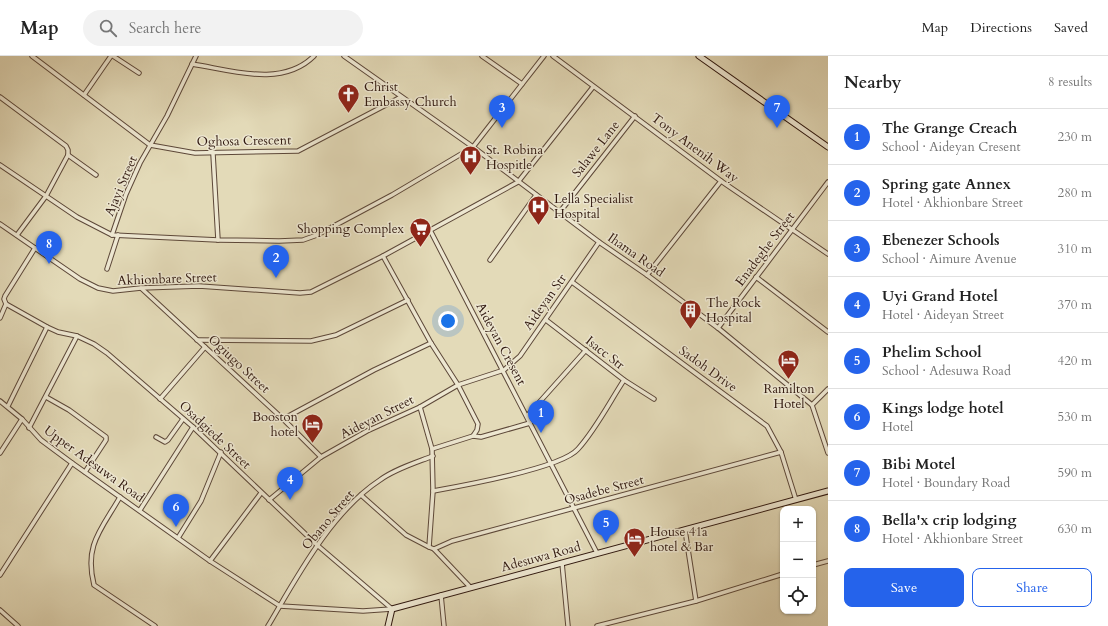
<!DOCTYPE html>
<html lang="en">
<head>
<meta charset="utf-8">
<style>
	:root { --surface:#fff; --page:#f2f2f2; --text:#222; --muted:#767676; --line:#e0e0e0; --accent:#2563eb }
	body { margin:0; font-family:Cardo,serif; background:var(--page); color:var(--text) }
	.controls { position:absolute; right:12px; bottom:12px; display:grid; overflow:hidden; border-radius:8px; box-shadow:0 1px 3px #0004 }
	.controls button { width:36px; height:36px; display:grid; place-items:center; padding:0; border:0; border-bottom:1px solid var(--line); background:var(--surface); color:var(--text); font:20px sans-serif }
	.you { position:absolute; left:448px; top:265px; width:14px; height:14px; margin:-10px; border:3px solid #fff; border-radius:50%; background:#1a73e8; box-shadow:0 0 0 6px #1a73e833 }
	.badge { display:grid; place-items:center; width:26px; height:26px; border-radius:50%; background:var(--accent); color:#fff; font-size:13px; font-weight:700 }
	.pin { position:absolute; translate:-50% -33px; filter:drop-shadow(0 1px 2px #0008) }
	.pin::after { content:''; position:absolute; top:21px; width:14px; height:12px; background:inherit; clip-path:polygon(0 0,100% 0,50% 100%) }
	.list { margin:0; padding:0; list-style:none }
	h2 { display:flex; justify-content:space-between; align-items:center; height:52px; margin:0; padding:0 16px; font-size:17px }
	h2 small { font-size:13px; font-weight:400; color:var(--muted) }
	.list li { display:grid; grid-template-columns:26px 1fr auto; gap:12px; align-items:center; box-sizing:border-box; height:56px; padding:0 16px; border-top:1px solid var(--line) }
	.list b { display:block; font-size:15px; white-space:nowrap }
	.list p { margin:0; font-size:13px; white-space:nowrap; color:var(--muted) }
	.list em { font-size:13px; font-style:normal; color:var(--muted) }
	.actions { display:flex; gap:8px; padding:12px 16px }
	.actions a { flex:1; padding:9px 0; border:1px solid var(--accent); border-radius:8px; text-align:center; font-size:14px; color:var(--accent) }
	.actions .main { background:var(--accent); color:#fff }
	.icon { flex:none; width:22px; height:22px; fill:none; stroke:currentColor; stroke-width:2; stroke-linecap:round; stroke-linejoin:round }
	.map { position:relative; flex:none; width:828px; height:570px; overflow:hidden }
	header { display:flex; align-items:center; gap:24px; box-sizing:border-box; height:56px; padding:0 20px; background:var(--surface); border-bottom:1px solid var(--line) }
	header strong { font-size:19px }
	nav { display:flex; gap:22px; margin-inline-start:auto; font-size:14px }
	.search { width:280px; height:36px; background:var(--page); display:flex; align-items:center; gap:10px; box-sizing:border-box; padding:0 14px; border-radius:22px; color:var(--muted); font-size:15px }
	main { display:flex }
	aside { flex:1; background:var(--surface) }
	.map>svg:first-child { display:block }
</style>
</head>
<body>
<header>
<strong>Map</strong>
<div class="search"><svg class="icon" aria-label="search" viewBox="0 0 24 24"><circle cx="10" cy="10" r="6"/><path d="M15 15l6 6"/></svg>Search here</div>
<nav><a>Map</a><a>Directions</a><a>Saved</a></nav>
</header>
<main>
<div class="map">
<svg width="828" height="570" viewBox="0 0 828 570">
	<rect width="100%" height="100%" fill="#e3dab8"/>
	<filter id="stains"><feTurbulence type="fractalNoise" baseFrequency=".005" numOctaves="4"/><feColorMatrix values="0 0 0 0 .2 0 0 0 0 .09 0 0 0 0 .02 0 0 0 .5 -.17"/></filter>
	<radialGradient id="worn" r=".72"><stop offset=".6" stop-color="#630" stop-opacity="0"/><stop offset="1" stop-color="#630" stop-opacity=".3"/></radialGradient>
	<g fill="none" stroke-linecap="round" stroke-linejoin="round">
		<defs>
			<g id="street">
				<path d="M 32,0 L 150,89 L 195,97 L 298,95 L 401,41"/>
				<path d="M 113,0 L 139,17"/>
				<path d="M 344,0 L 473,91 L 599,186 L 647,219 L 718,272 L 812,349 L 828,397"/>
				<path d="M 482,0 L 522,28"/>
				<path d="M 553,0 L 721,125 L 828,198"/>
				<path d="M 192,8 C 231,14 282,32 314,0"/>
				<path d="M 84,39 L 111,0"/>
				<path d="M 0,41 L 66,90 L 68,94 L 68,99 L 46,140 L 17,179"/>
				<path d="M 213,98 L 218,184"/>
				<path d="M 68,99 L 96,119"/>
				<path d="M 0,109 L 77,161 L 112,179 L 218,184 L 279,185 L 303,184 L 317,179 L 392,139 L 473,91 L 544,0"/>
				<path d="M 559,157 L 635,60"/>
				<path d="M 0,168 L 80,223 L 98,232 L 113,235 L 141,232 L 199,230 L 300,237 L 311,236 L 383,200 L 518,126 L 593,31"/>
				<path d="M 430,174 L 597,497"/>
				<path d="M 112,179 L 126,138 L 140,107 L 167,60 L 196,0"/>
				<path d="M 383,200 L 431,287 L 458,329 L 478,368 L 477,374 L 473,380 L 432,393 L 420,351"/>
				<path d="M 490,204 L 536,139"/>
				<path d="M 107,213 L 118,179"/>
				<path d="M 647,219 L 721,125"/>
				<path d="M 756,221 L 828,276"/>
				<path d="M 572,226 L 767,370 L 781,396 L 796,444"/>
				<path d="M 141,232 L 283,363 L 321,401"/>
				<path d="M 6,248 L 47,271 L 58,276 L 77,280 L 94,288 L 107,297 L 193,371 L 317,489 L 392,553"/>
				<path d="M 0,262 L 6,248 L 4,243 L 5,240 L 35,192"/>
				<path d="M 546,264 L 624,324 L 654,343"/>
				<path d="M 718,272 L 828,126"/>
				<path d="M 197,284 L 311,285 L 336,279 L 408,244"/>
				<path d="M 46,341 L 69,354 L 106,381 L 106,384 L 85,416"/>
				<path d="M 160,343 L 205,291"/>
				<path d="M 0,345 L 22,363 L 41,384 L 72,407 L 210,505 L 280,550 L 363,555 L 392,553"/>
				<path d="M 812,349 L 828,333"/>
				<path d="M 8,350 L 47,271"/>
				<path d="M 527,360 L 586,294"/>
				<path d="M 283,363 L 374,314 L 431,287"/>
				<path d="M 29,372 L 77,280"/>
				<path d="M 473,380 L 481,381 L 530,367"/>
				<path d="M 156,381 L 165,386 L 168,384 L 183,363"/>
				<path d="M 432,393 L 433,435 L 429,491 L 434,493 L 470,531"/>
				<path d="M 0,397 L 22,363"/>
				<path d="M 433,435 C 461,430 562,412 578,393 C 596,373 609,347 624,324"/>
				<path d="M 361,439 L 406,479 L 429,491"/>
				<path d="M 120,441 C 101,474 84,489 94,529 L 155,570"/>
				<path d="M 269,444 L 321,401 L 367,375 L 420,351 L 458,329 L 504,314 L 520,300 L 599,186"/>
				<path d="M 140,454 L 193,371"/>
				<path d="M 685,474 L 696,545"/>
				<path d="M 178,482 L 201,445 L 221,396"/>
				<path d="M 434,493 L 452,485 L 781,396"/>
				<path d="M 210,505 L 261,437"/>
				<path d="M 562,507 L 568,570"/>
				<path d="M 813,509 L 828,505"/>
				<path d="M 0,519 L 72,407"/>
				<path d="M 441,539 L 444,570"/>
				<path d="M 0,554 L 18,570"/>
				<path d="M 268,570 C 297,521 331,456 380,424 C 395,413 415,407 433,400"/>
				<path d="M 597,570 L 696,545 L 783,518"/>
			</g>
			<g id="secondary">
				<path d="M 699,0 L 828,91"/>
				<path d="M 388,570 L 392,553 L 828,435"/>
			</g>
		</defs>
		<use href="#street" stroke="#5d4839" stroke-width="5.5"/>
		<use href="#secondary" stroke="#30180f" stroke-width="7"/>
		<use href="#street" stroke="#ede7d1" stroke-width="3.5"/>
		<use href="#secondary" stroke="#ede7d1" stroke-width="5"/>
	</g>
	<defs>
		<symbol id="church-pin" viewBox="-11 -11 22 30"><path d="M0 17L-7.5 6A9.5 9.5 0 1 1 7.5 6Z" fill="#8f2418" stroke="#ede7d1"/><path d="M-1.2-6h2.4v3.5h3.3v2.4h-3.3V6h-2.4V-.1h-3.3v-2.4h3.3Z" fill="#fff"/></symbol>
		<symbol id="hospital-pin" viewBox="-11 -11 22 30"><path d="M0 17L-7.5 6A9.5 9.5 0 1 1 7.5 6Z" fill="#8f2418" stroke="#ede7d1"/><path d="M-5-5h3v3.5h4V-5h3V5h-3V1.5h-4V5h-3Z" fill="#fff"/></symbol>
		<symbol id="supermarket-pin" viewBox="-11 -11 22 30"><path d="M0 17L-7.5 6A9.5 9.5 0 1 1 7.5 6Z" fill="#8f2418" stroke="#ede7d1"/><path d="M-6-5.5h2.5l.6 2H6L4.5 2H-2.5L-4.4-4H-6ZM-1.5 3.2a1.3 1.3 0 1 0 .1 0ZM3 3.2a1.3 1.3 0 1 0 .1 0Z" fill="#fff"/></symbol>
		<symbol id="building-pin" viewBox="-11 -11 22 30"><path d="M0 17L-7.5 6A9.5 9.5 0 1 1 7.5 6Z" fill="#8f2418" stroke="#ede7d1"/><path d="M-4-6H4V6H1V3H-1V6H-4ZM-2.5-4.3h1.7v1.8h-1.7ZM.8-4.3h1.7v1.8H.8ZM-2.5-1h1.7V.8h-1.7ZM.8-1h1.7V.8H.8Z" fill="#fff"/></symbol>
		<symbol id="hotel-pin" viewBox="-11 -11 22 30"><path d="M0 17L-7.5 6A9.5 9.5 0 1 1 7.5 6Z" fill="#8f2418" stroke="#ede7d1"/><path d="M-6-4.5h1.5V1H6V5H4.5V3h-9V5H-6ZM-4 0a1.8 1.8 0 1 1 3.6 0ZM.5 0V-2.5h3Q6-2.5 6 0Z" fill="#fff"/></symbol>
	</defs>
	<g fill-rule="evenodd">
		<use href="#church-pin" x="336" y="26" width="25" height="34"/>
		<use href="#hospital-pin" x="458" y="88" width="25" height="34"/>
		<use href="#hospital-pin" x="526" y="138" width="25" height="34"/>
		<use href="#supermarket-pin" x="408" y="160" width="25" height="34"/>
		<use href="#building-pin" x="678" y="242" width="25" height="34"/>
		<use href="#hotel-pin" x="776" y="292" width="25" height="34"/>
		<use href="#hotel-pin" x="300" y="356" width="25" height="34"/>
		<use href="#hotel-pin" x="622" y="470" width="25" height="34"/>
	</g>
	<g text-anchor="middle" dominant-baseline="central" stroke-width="3" stroke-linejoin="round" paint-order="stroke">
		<g font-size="13" fill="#30180f" stroke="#ede7d1" text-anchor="start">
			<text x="364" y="31">Christ<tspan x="364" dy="15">Embassy Church</tspan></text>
			<text x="486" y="94">St. Robina<tspan x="486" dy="15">Hospitle</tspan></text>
			<text x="554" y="143">Lella Specialist<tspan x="554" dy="15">Hospital</tspan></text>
			<text x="404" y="173" text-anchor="end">Shopping Complex</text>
			<text x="706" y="247">The Rock<tspan x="706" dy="15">Hospital</tspan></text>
			<text x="789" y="333" text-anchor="middle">Ramilton<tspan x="789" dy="15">Hotel</tspan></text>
			<text x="298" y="361" text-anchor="end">Booston<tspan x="298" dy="15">hotel</tspan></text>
			<text x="650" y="476">House 41a<tspan x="650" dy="15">hotel &amp; Bar</tspan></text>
		</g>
		<g font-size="13" fill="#30180f" stroke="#ede7d1">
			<text transform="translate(244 85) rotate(-1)">Oghosa Crescent</text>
			<text transform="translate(695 92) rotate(37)">Tony Anenih Way</text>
			<text transform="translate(596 93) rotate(-52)">Salawe Lane</text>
			<text transform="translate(121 130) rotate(-67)">Ajayi Street</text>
			<text transform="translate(765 193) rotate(-53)">Enadeghe Street</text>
			<text transform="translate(636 199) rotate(35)">Ihama Road</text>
			<text transform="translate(167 223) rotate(-2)">Akhionbare Street</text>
			<text transform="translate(545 246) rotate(-55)">Aideyan Str</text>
			<text transform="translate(501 288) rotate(62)">Aideyan Cresent</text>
			<text transform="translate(605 297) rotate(38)">Isacc Str</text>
			<text transform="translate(239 308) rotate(43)">Ogiugo Street</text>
			<text transform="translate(708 313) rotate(36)">Sadoh Drive</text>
			<text transform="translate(377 361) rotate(-27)">Aideyan Street</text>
			<text transform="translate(215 379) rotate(43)">Osadgiede Street</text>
			<text transform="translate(94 408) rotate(36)">Upper Adesuwa Road</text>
			<text transform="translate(604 434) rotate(-15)">Osadebe Street</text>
			<text transform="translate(328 464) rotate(-50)">Obano Street</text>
			<text transform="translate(541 501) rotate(-15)">Adesuwa Road</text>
		</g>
	</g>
	<rect width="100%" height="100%" filter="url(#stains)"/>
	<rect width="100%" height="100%" fill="url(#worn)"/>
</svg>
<div class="controls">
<button>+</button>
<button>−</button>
<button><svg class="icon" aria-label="locate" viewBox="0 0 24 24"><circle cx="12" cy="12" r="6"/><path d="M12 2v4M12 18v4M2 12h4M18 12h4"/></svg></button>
</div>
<div class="you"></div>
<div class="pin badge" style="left:541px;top:377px">1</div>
<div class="pin badge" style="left:276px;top:222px">2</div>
<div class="pin badge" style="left:502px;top:72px">3</div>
<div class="pin badge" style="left:290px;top:444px">4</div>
<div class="pin badge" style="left:606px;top:487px">5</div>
<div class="pin badge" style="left:176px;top:471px">6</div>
<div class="pin badge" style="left:777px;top:72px">7</div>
<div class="pin badge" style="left:49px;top:208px">8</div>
</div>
<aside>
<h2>Nearby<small>8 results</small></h2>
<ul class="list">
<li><span class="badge">1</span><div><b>The Grange Creach</b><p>School · Aideyan Cresent</p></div><em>230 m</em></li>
<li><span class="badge">2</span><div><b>Spring gate Annex</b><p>Hotel · Akhionbare Street</p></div><em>280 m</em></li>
<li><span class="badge">3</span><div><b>Ebenezer Schools</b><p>School · Aimure Avenue</p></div><em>310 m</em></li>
<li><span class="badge">4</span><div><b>Uyi Grand Hotel</b><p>Hotel · Aideyan Street</p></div><em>370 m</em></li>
<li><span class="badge">5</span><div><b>Phelim School</b><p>School · Adesuwa Road</p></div><em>420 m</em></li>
<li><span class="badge">6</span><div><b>Kings lodge hotel</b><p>Hotel</p></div><em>530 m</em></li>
<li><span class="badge">7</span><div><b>Bibi Motel</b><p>Hotel · Boundary Road</p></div><em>590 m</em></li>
<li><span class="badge">8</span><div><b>Bella'x crip lodging</b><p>Hotel · Akhionbare Street</p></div><em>630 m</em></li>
</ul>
<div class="actions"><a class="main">Save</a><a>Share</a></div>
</aside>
</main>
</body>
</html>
